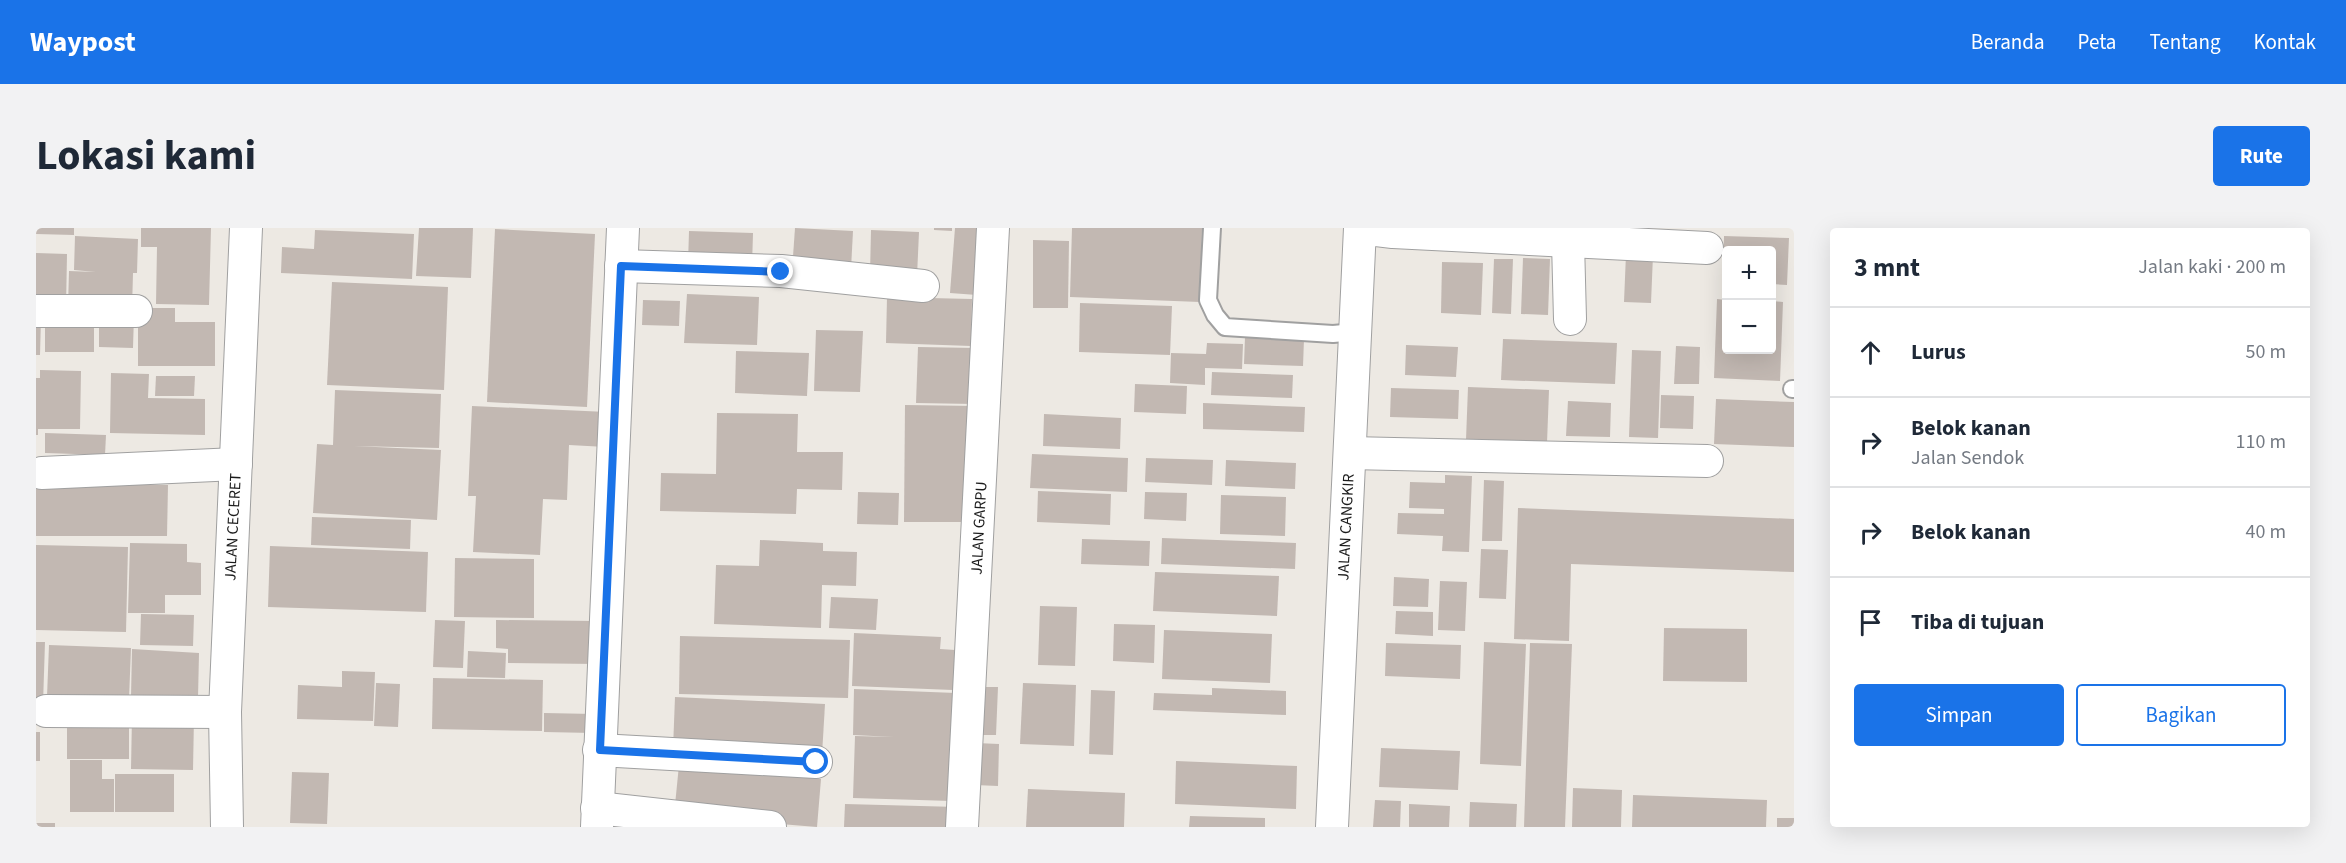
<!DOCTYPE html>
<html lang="id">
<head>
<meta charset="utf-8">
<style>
	:root { --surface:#fff; --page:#f2f2f3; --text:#1f2937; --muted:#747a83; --line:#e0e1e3; --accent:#1a73e8 }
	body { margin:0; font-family:"Source Sans 3",sans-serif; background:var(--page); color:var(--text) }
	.controls { position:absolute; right:18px; top:18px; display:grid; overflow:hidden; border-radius:6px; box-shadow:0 6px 24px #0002 }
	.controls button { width:54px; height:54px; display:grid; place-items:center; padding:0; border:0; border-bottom:2px solid var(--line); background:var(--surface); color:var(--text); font:30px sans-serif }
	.stop { position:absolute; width:18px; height:18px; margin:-14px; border:4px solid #1a73e8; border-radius:50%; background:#fff }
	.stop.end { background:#1a73e8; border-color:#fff; box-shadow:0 2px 6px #0008 }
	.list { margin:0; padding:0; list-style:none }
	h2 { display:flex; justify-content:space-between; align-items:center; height:78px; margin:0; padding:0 24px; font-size:26px }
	h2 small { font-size:20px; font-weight:400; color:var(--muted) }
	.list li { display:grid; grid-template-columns:39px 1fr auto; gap:18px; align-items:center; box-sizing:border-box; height:90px; padding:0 24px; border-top:2px solid var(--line) }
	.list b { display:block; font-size:22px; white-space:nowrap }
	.list p { margin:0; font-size:20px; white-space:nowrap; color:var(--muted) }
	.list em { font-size:20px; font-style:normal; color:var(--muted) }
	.actions { display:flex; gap:12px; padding:18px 24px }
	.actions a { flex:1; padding:14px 0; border:2px solid var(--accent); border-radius:6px; text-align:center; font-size:21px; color:var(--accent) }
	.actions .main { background:var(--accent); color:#fff }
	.icon { flex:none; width:33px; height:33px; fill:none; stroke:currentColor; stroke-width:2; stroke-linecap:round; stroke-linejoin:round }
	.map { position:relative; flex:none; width:1758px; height:599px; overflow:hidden; border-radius:6px }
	header { display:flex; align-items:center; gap:36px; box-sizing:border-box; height:84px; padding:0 30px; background:var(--accent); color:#fff }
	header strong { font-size:28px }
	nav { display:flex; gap:33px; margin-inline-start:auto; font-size:21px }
	.intro { display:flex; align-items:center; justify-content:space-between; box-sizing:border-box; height:144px; padding:0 36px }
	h1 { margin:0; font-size:42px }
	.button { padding:15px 27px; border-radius:6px; background:var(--accent); color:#fff; font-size:21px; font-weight:700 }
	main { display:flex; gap:36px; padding:0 36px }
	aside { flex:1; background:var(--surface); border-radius:6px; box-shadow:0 6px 24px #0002 }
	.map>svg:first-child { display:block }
</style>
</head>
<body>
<header>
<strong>Waypost</strong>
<nav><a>Beranda</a><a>Peta</a><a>Tentang</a><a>Kontak</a></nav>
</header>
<div class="intro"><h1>Lokasi kami</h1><a class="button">Rute</a></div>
<main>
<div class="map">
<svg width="1758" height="599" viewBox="0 0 1758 599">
	<rect width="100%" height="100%" fill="#ede9e3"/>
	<g fill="#c2b8b2">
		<path d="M 0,0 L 38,0 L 38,7 L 0,6 Z"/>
		<path d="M 105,0 L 175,0 L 173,77 L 120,76 L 121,19 L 105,19 Z"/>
		<path d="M 383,0 L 437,0 L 435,50 L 380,48 Z"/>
		<path d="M 759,0 L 817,3 L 815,41 L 756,43 Z"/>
		<path d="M 898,0 L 916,0 L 916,3 L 898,2 Z"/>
		<path d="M 919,0 L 946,0 L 941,67 L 914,65 Z"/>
		<path d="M 1036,0 L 1166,0 L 1164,74 L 1034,69 Z"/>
		<path d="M 459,1 L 559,6 L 551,179 L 451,174 Z"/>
		<path d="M 279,2 L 378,6 L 376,51 L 245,45 L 246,19 L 278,21 Z"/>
		<path d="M 835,2 L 883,4 L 881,48 L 834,46 Z"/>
		<path d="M 653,3 L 717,5 L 716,39 L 652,36 Z"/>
		<path d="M 39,8 L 102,11 L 101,45 L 97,45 L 96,81 L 32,79 L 33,43 L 60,44 L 38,42 Z"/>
		<path d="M 1688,8 L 1753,10 L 1751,57 L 1736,56 L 1736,22 L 1690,22 L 1690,54 L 1687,54 Z"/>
		<path d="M 997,12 L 1033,13 L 1032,80 L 997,80 Z"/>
		<path d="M 0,25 L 31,26 L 30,80 L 0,79 Z"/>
		<path d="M 1590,26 L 1617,27 L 1615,75 L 1588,74 Z"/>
		<path d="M 1487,30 L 1514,31 L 1512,87 L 1485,86 Z"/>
		<path d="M 1458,31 L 1477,31 L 1475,86 L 1456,85 Z"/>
		<path d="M 1406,34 L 1447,35 L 1445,87 L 1405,85 Z"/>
		<path d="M 296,54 L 412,59 L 408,162 L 291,157 Z"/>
		<path d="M 651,66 L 723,69 L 721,117 L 648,115 Z"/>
		<path d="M 851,69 L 936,71 L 935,118 L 850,115 Z"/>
		<path d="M 1681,71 L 1690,72 L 1690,122 L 1736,122 L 1736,73 L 1747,74 L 1744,153 L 1678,150 Z"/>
		<path d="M 607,72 L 644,73 L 643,98 L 606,97 Z"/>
		<path d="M 1044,75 L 1136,78 L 1134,127 L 1043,124 Z"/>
		<path d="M 102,80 L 139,80 L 139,94 L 179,94 L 179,138 L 102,138 Z"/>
		<rect x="9" y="85" width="49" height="39"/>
		<path d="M 63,87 L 98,87 L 97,120 L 63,119 Z"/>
		<path d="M 0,89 L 5,89 L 4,127 L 0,127 Z"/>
		<path d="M 780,102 L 827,103 L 824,164 L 778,163 Z"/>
		<path d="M 1209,109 L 1268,111 L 1267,138 L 1208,136 Z"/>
		<path d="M 1467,111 L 1581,115 L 1579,156 L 1465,152 Z"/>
		<path d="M 1171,115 L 1207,116 L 1206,141 L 1169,140 L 1169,157 L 1134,155 L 1135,125 L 1170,126 Z"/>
		<path d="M 1370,117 L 1422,119 L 1420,149 L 1369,147 Z"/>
		<path d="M 1640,118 L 1664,119 L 1663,156 L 1638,156 Z"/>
		<path d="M 882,119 L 940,120 L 938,176 L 880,175 Z"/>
		<path d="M 1596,122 L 1625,123 L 1622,210 L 1593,209 Z"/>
		<path d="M 700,123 L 773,125 L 771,168 L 699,165 Z"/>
		<path d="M 4,142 L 45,143 L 44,201 L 2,201 L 2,207 L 0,207 L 0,150 L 4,150 Z"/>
		<path d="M 1176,144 L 1257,147 L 1256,170 L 1175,167 Z"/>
		<path d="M 75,145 L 113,146 L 112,170 L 169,171 L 169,207 L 74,205 Z"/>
		<path d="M 120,148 L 159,148 L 158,168 L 119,168 Z"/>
		<path d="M 1099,156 L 1151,158 L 1150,186 L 1098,184 Z"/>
		<path d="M 1432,159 L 1513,162 L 1511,215 L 1430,212 Z"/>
		<path d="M 1355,160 L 1423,162 L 1422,191 L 1354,189 Z"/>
		<path d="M 299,162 L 405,166 L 403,220 L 318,218 L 405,222 L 401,292 L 277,285 L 281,216 L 297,217 Z"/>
		<path d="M 1625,167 L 1658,168 L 1657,201 L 1624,200 Z"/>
		<path d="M 1680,171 L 1758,174 L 1758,219 L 1678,216 Z"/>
		<path d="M 1532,173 L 1575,175 L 1574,209 L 1530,208 Z"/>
		<path d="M 1167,175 L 1269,179 L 1268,204 L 1167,201 Z"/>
		<path d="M 869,177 L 940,178 L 939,294 L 868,294 Z"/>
		<path d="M 436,178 L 571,184 L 570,219 L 533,217 L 531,272 L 507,271 L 504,327 L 437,324 L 440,268 L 432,268 Z"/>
		<path d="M 681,185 L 762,186 L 761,224 L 807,224 L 806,262 L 761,261 L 760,286 L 624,283 L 625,245 L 680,246 Z"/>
		<path d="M 1008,186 L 1085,190 L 1084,221 L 1007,218 Z"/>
		<path d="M 9,205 L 70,207 L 69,227 L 9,225 Z"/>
		<path d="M 996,226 L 1092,230 L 1091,264 L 994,260 Z"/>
		<path d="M 1110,230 L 1177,232 L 1176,257 L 1109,254 Z"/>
		<path d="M 1190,232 L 1260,235 L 1259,261 L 1189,258 Z"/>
		<path d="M 1409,247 L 1436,248 L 1433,324 L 1406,323 L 1407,308 L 1361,306 L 1362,285 L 1408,286 L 1408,281 L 1373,280 L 1374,254 L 1409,255 Z"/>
		<path d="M 1448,252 L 1468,253 L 1466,313 L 1446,313 Z"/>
		<path d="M 0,257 L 132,257 L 131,308 L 0,308 Z"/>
		<path d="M 1002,263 L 1075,266 L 1074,297 L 1001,294 Z"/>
		<path d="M 822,264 L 863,265 L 862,297 L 821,296 Z"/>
		<path d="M 1109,264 L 1151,265 L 1150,293 L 1108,291 Z"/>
		<path d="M 1185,267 L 1250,269 L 1249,308 L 1184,306 Z"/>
		<path d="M 1482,280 L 1758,291 L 1758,344 L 1535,336 L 1533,413 L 1478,411 Z"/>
		<path d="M 276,289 L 375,292 L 374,321 L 275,317 Z"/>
		<path d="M 1126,310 L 1260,315 L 1259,341 L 1125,336 Z"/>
		<path d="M 1046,311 L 1114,313 L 1113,338 L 1045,336 Z"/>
		<path d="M 724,312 L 787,315 L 787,323 L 821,324 L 820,358 L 786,357 L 785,400 L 678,396 L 680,337 L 723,338 Z"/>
		<path d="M 94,315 L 151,316 L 151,334 L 165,335 L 165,367 L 129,367 L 129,385 L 92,385 Z"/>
		<path d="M 0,317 L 92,319 L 90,404 L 0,402 Z"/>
		<path d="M 234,318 L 392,324 L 390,384 L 232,379 Z"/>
		<path d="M 1445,321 L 1472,322 L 1470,371 L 1443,370 Z"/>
		<path d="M 419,330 L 498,331 L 498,390 L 418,389 Z"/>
		<path d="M 1119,344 L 1243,348 L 1241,388 L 1117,383 Z"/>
		<path d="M 1358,349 L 1393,351 L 1392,379 L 1357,378 Z"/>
		<path d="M 1404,353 L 1431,354 L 1429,403 L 1402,402 Z"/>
		<path d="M 795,369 L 842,371 L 840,402 L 793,400 Z"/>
		<path d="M 1004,378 L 1041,379 L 1039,438 L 1002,437 Z"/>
		<path d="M 1360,383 L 1397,384 L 1397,408 L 1359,406 Z"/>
		<path d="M 105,386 L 158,387 L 157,418 L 104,417 Z"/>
		<path d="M 399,392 L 429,393 L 427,440 L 397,439 Z"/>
		<path d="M 460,392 L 561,393 L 561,436 L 472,435 L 472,421 L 460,420 Z"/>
		<path d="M 1078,396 L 1119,397 L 1118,435 L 1077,433 Z"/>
		<path d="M 1628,400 L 1711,401 L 1711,454 L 1627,453 Z"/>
		<path d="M 1128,402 L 1236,406 L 1234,455 L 1126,451 Z"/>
		<path d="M 818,405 L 905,409 L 904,421 L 919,422 L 917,462 L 816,458 Z"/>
		<path d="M 644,408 L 814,412 L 812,470 L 643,466 Z"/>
		<path d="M 0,414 L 9,414 L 7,476 L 0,476 Z"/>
		<path d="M 1448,414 L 1490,416 L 1485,538 L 1444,536 Z"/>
		<path d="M 1350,415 L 1425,417 L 1424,451 L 1349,448 Z"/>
		<path d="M 1494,415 L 1536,416 L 1529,599 L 1488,599 Z"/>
		<path d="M 13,417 L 95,420 L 93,471 L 11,469 Z"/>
		<path d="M 96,421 L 163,425 L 162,470 L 95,469 Z"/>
		<path d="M 432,423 L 470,425 L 469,450 L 431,449 Z"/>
		<path d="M 306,443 L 339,444 L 337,493 L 261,491 L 262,457 L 306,459 Z"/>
		<path d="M 397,450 L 507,452 L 506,503 L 396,501 Z"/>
		<path d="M 340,455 L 364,456 L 362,499 L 338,498 Z"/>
		<path d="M 987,455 L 1040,457 L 1038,518 L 984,516 Z"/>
		<path d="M 948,459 L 962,459 L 960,507 L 947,507 Z"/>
		<path d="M 1176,460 L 1250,463 L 1250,487 L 1117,482 L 1118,465 L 1176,467 Z"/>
		<path d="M 818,461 L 920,465 L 916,573 L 817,570 L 819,508 L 858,509 L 817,507 Z"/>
		<path d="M 1055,462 L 1079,463 L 1077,527 L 1053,526 Z"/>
		<path d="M 639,469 L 789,476 L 786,527 L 637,521 Z"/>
		<path d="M 508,485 L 558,486 L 557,505 L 508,504 Z"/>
		<path d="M 96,488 L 158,489 L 157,542 L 95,541 Z"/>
		<rect x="31" y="489" width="62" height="42"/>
		<rect x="0" y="504" width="4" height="29"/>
		<path d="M 940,515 L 963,516 L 962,558 L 939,557 Z"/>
		<path d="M 1345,520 L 1424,523 L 1422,562 L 1343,559 Z"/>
		<path d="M 34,532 L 66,532 L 66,551 L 78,551 L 78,584 L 34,584 Z"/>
		<path d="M 1140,533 L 1261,538 L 1260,581 L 1139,576 Z"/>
		<path d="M 643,537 L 785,551 L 781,599 L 638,587 Z"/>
		<path d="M 256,544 L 293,545 L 291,596 L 254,595 Z"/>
		<rect x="79" y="546" width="59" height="38"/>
		<path d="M 1537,560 L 1586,562 L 1585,599 L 1536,599 Z"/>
		<path d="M 992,561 L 1089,565 L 1088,599 L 990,599 Z"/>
		<path d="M 1597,567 L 1731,572 L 1730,599 L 1596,599 Z"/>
		<path d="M 1339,572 L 1365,573 L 1364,599 L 1337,599 Z"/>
		<path d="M 1434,574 L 1481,576 L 1480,599 L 1433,599 Z"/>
		<path d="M 809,576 L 922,579 L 921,599 L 808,599 Z"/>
		<path d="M 1373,576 L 1414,578 L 1413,599 L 1373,599 Z"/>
		<path d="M 1154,588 L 1229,590 L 1229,599 L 1153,599 Z"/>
		<rect x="1741" y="590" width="17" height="9"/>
		<rect x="0" y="595" width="19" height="4"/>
	</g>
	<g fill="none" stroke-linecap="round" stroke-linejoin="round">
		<defs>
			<g id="lane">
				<path d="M 1176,0 L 1172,72 L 1179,87 L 1189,99 L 1297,106 L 1319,104"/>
				<path d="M 1756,161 L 1758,161"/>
			</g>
			<g id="street">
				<path d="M 1532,14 L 1534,91"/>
				<path d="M 585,38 L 745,43 L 887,58"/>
				<path d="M 0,83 L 100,83"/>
				<path d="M 1314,225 L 1671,233"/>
				<path d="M 6,245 L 200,236"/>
				<path d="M 10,483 L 189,484"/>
				<path d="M 563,522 L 780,534"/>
				<path d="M 561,580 L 734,599"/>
				<path d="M 191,599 L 189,484 L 210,0"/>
				<path d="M 561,599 L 587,0"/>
				<path d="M 926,599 L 957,0"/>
				<path d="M 1296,599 L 1324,0 L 1357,4 L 1671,20"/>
			</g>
		</defs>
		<use href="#lane" stroke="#a0a0a0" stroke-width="20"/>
		<use href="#street" stroke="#a0a0a0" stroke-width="34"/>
		<use href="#lane" stroke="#fff" stroke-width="16"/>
		<use href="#street" stroke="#fff" stroke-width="32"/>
	</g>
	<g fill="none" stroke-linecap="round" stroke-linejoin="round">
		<path stroke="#1a73e8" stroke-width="8" d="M 745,44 L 585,38 L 564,522 L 780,534"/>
	</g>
	<g text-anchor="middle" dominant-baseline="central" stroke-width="6" stroke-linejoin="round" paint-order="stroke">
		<g font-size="16" fill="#1c1c1c" stroke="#fff">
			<text transform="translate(197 299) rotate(-87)">JALAN CECERET</text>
			<text transform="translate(1310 299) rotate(-87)">JALAN CANGKIR</text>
			<text transform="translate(943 300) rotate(-87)">JALAN GARPU</text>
		</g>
	</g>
</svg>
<div class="controls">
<button>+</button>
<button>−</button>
</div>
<div class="stop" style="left:780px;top:534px"></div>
<div class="stop end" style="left:745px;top:44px"></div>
</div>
<aside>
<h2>3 mnt<small>Jalan kaki · 200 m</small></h2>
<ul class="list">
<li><svg class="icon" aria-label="ahead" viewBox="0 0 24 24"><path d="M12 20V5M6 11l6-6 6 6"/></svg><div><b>Lurus</b></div><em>50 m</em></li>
<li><svg class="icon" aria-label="right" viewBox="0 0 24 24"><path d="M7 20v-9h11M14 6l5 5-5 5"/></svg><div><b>Belok kanan</b><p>Jalan Sendok</p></div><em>110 m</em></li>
<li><svg class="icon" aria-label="right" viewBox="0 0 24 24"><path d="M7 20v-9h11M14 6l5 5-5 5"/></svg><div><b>Belok kanan</b></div><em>40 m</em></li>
<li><svg class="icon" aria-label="arrive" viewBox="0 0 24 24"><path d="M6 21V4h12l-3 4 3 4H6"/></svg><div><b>Tiba di tujuan</b></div></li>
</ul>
<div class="actions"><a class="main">Simpan</a><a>Bagikan</a></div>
</aside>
</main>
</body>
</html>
